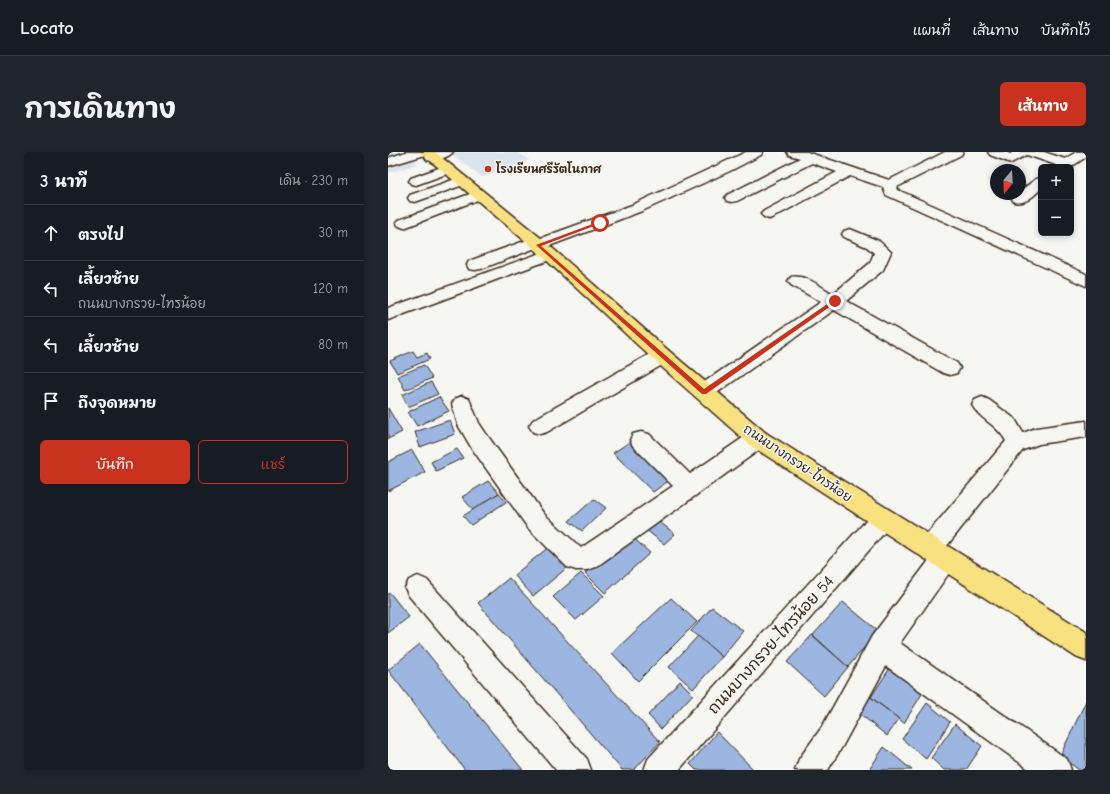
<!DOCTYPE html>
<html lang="th">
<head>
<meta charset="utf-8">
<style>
	:root { --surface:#171b24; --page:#20242c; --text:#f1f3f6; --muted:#9ea1a6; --line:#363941; --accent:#c8321e }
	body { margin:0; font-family:"Comic Neue","Playpen Sans Thai",sans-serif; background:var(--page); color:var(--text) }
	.controls { position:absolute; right:12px; top:12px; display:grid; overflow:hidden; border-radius:6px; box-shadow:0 2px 6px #0003 }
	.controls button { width:36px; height:36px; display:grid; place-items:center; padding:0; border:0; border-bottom:1px solid var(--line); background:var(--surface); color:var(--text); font:20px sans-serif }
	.compass { position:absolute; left:602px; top:12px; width:36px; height:36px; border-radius:50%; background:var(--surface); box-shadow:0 2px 6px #0003; rotate:198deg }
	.stop { position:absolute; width:12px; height:12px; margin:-9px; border:3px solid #c8321e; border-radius:50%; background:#fff }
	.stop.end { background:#c8321e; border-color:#fff; box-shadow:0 1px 4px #0008 }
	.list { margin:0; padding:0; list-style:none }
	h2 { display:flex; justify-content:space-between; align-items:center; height:52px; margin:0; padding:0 16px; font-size:17px }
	h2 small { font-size:13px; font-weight:400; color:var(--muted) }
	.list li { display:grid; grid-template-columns:26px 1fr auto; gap:12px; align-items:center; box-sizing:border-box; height:56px; padding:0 16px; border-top:1px solid var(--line) }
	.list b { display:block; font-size:15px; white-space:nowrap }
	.list p { margin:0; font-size:13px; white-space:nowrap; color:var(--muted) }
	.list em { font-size:13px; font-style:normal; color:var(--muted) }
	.actions { display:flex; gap:8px; padding:12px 16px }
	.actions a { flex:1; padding:9px 0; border:1px solid var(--accent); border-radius:6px; text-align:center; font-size:14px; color:var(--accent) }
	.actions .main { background:var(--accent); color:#fff }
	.icon { flex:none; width:22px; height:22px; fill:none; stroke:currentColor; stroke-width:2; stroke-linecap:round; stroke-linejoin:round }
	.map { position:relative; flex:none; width:698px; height:618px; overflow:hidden; border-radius:6px }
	header { display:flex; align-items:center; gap:24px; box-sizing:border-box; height:56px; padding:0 20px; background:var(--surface); border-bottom:1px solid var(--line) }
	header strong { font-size:19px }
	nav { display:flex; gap:22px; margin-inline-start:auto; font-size:14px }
	.intro { display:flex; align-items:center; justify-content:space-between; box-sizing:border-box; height:96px; padding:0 24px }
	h1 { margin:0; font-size:28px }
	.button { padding:10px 18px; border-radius:6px; background:var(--accent); color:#fff; font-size:14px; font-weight:700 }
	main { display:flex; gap:24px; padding:0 24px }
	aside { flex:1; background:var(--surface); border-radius:6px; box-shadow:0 2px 6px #0003 }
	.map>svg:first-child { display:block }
</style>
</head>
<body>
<header>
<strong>Locato</strong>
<nav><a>แผนที่</a><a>เส้นทาง</a><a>บันทึกไว้</a></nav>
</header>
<div class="intro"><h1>การเดินทาง</h1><a class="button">เส้นทาง</a></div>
<main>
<aside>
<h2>3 นาที<small>เดิน · 230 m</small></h2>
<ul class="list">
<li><svg class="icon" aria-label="ahead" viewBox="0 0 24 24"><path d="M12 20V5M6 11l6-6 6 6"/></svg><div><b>ตรงไป</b></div><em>30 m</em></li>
<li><svg class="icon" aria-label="left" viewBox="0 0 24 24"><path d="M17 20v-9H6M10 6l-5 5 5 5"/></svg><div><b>เลี้ยวซ้าย</b><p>ถนนบางกรวย-ไทรน้อย</p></div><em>120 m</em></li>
<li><svg class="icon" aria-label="left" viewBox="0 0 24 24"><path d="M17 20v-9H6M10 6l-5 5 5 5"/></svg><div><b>เลี้ยวซ้าย</b></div><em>80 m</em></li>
<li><svg class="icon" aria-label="arrive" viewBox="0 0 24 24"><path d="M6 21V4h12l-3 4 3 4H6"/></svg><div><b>ถึงจุดหมาย</b></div></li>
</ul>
<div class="actions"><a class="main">บันทึก</a><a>แชร์</a></div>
</aside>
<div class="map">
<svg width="698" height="618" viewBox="0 0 698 618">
	<rect width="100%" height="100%" fill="#f6f6f2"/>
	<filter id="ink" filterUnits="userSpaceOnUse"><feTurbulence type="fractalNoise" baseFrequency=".025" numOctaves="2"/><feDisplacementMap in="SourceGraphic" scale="8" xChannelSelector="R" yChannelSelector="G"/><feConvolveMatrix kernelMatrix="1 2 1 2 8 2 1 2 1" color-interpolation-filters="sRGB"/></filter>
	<g filter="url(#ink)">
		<g fill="#dbe3ed">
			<path d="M 0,0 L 18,0 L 30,12 L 0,21 Z"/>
			<path d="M 65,0 L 129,0 L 141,8 L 94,25 L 62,1 Z"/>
		</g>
		<g fill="#9cb6e2" stroke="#3b2a1e">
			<path d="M 25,199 L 29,205 L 39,201 L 42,207 L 9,221 L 2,209 Z"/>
			<path d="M 36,213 L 44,226 L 17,238 L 10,224 Z"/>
			<path d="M 43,230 L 50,242 L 20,255 L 14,243 Z"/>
			<path d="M 51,245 L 61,259 L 29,274 L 20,260 Z"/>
			<path d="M 0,256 L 14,280 L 0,287 Z"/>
			<path d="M 62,268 L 67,282 L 32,295 L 27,280 Z"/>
			<path d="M 243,289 L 283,327 L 265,340 L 225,301 Z"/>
			<path d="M 69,297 L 75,306 L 48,319 L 43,310 Z"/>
			<path d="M 24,298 L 37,320 L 0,339 L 0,310 Z"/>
			<path d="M 100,329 L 111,341 L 85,358 L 74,345 Z"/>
			<path d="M 111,341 L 118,350 L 83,373 L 75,364 Z"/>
			<path d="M 206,347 L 218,356 L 194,379 L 181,369 Z"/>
			<path d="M 268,367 L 287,382 L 276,392 L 257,377 Z"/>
			<path d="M 242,383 L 262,401 L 217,441 L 197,421 Z"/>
			<path d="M 167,390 L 187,409 L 145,444 L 126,423 Z"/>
			<path d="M 193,421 L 216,444 L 188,468 L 165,445 Z"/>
			<path d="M 121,426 L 272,590 L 246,618 L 234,618 L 90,451 Z"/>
			<path d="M 2,441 L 21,465 L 0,481 L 0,442 Z"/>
			<path d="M 283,446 L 309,470 L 250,529 L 224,501 Z"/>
			<path d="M 455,450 L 490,479 L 460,515 L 425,483 Z"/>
			<path d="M 324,455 L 355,479 L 334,505 L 303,479 Z"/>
			<path d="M 424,483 L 460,515 L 436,544 L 399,510 Z"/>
			<path d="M 310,484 L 334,505 L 305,537 L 281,515 Z"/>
			<path d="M 32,492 L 135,618 L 77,618 L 0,518 Z"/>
			<path d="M 504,513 L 537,537 L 516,571 L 483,545 Z"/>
			<path d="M 292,529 L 305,542 L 273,577 L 260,563 Z"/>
			<path d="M 477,541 L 511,567 L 499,584 L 466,557 Z"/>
			<path d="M 698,549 L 698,618 L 691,618 L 672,604 Z"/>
			<path d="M 539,551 L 562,570 L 538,607 L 514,587 Z"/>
			<path d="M 567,572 L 594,594 L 578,618 L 556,618 L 543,606 Z"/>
			<path d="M 329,580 L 366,618 L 308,618 L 302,612 Z"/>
			<path d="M 496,595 L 524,618 L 481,618 Z"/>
		</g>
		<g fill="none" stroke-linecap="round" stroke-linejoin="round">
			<defs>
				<g id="minor">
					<path d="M 18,0 L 39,0 L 37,3 L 0,14 L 0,6 Z"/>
					<path d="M 45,0 L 65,0 C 60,6 46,10 39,8 L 37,5 L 39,2 Z"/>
					<path d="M 358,0 L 375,0 L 373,3 L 342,19 L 254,59 L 156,96 L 150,98 L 145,97 L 93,117 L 87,118 L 81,117 L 79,113 L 81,109 L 142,87 L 148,85 L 153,86 L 244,53 Z"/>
					<path d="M 399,0 L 419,0 L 501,28 L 557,0 L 575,0 L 573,3 L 509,35 L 510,38 L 698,122 L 698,134 L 498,43 L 495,35 L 462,24 L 386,65 L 381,67 L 376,65 L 373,62 L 376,59 L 449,20 L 424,11 L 349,49 L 344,50 L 339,49 L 337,46 L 339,43 L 412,6 L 401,3 Z"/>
					<path d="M 600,0 L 618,0 L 622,2 L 625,0 L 656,0 L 677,7 L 688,0 L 698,0 L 698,5 L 683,15 L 667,15 L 668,13 L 639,3 L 623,11 L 602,3 Z"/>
					<path d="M 59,13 L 64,14 L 66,17 L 64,20 L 28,33 L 23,32 L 21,29 L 23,26 Z"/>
					<path d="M 73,25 L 78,26 L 80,29 L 78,32 L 27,50 L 22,49 L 20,46 L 22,43 Z"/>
					<path d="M 653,26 L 653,37 C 645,44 637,53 626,50 L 624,47 L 628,42 L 632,42 L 632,39 L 648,27 Z"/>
					<path d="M 90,39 L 95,40 L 97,43 L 95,46 L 21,74 L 16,76 L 11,74 L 8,71 L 11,68 Z"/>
					<path d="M 462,77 L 491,89 L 503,100 L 495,118 L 458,149 L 569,211 L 572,216 L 569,221 L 562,223 L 555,221 L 446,158 L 323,245 L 316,247 L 309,245 L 306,240 L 309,235 L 433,150 L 403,133 L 400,129 L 403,125 C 417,122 433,135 445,142 L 482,111 L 486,101 L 479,95 L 456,85 L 454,82 L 456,79 Z"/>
					<path d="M 161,98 L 167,100 L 169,103 L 167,106 L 0,168 L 0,156 Z"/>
					<path d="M 274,197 L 281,199 L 284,204 L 281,209 L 159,280 L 152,282 L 145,280 L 141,274 L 145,268 L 267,199 Z"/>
					<path d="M 74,244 L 81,247 L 91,271 L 99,283 L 156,362 L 193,396 L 285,334 L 245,294 L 242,288 L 245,282 L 253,280 L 261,282 L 302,322 L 362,281 L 370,279 L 378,281 L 381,287 L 378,293 L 208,415 L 199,418 L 188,418 L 179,415 L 140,376 L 83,295 L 70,273 L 64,252 L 67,247 Z"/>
					<path d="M 594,245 L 601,248 L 627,267 L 635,281 L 648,276 L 698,269 L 698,285 L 651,292 L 635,298 L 558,395 L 566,398 L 569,406 L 566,414 L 512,491 L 679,607 L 683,618 L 642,618 L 498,514 L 454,595 L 440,618 L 407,618 L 411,607 L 434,575 L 484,484 L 542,407 L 534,404 L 531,396 L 534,388 L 618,289 C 608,271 592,268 584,253 L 587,248 Z"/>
					<path d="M 494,357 L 502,360 L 506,367 L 502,374 L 291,618 L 256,618 L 260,607 L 486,360 Z"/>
					<path d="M 30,424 L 39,428 L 199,607 L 203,618 L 168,618 L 21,444 L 17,436 L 21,428 Z"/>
				</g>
				<path id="major" d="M 32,0 L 47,0 L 154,87 L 281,199 L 378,281 L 698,480 L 698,509 L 688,505 L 362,293 L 267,209 L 142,93 Z"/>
			</defs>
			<use href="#minor" stroke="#3b2a1e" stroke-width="3"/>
			<use href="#major" stroke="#3b2a1e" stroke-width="3"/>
			<use href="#minor" fill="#f6f6f2" fill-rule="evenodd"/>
			<use href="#major" fill="#f9e181" fill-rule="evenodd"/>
		</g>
	</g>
	<path fill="#c8321e" d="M 210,70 L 214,71 L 153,94 L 316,237 L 445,148 L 450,149 L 318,242 L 314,242 L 148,93 Z"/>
	<circle fill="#c8321e" stroke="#f6f6f2" stroke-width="1.5" cx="100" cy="17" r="4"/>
	<g text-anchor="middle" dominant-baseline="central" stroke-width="3" stroke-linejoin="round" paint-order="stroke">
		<g font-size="11" font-weight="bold" fill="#3b2a1e" stroke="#f6f6f2" text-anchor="start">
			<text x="108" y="17">โรงเรียนศรีรัตโนภาศ</text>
		</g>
		<g font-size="13" fill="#3b2a1e" stroke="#f6f6f2">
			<text transform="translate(410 311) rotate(34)">ถนนบางกรวย-ไทรน้อย</text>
		</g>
		<g font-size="16" fill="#3b2a1e" stroke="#f6f6f2">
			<text transform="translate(383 493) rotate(-48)">ถนนบางกรวย-ไทรน้อย 54</text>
		</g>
	</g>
</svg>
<div class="controls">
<button>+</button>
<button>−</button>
</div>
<svg class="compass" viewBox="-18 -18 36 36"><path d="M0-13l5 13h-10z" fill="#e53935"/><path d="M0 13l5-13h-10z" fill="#9ea1a6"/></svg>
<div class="stop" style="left:212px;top:71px"></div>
<div class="stop end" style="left:447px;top:149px"></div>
</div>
</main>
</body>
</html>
